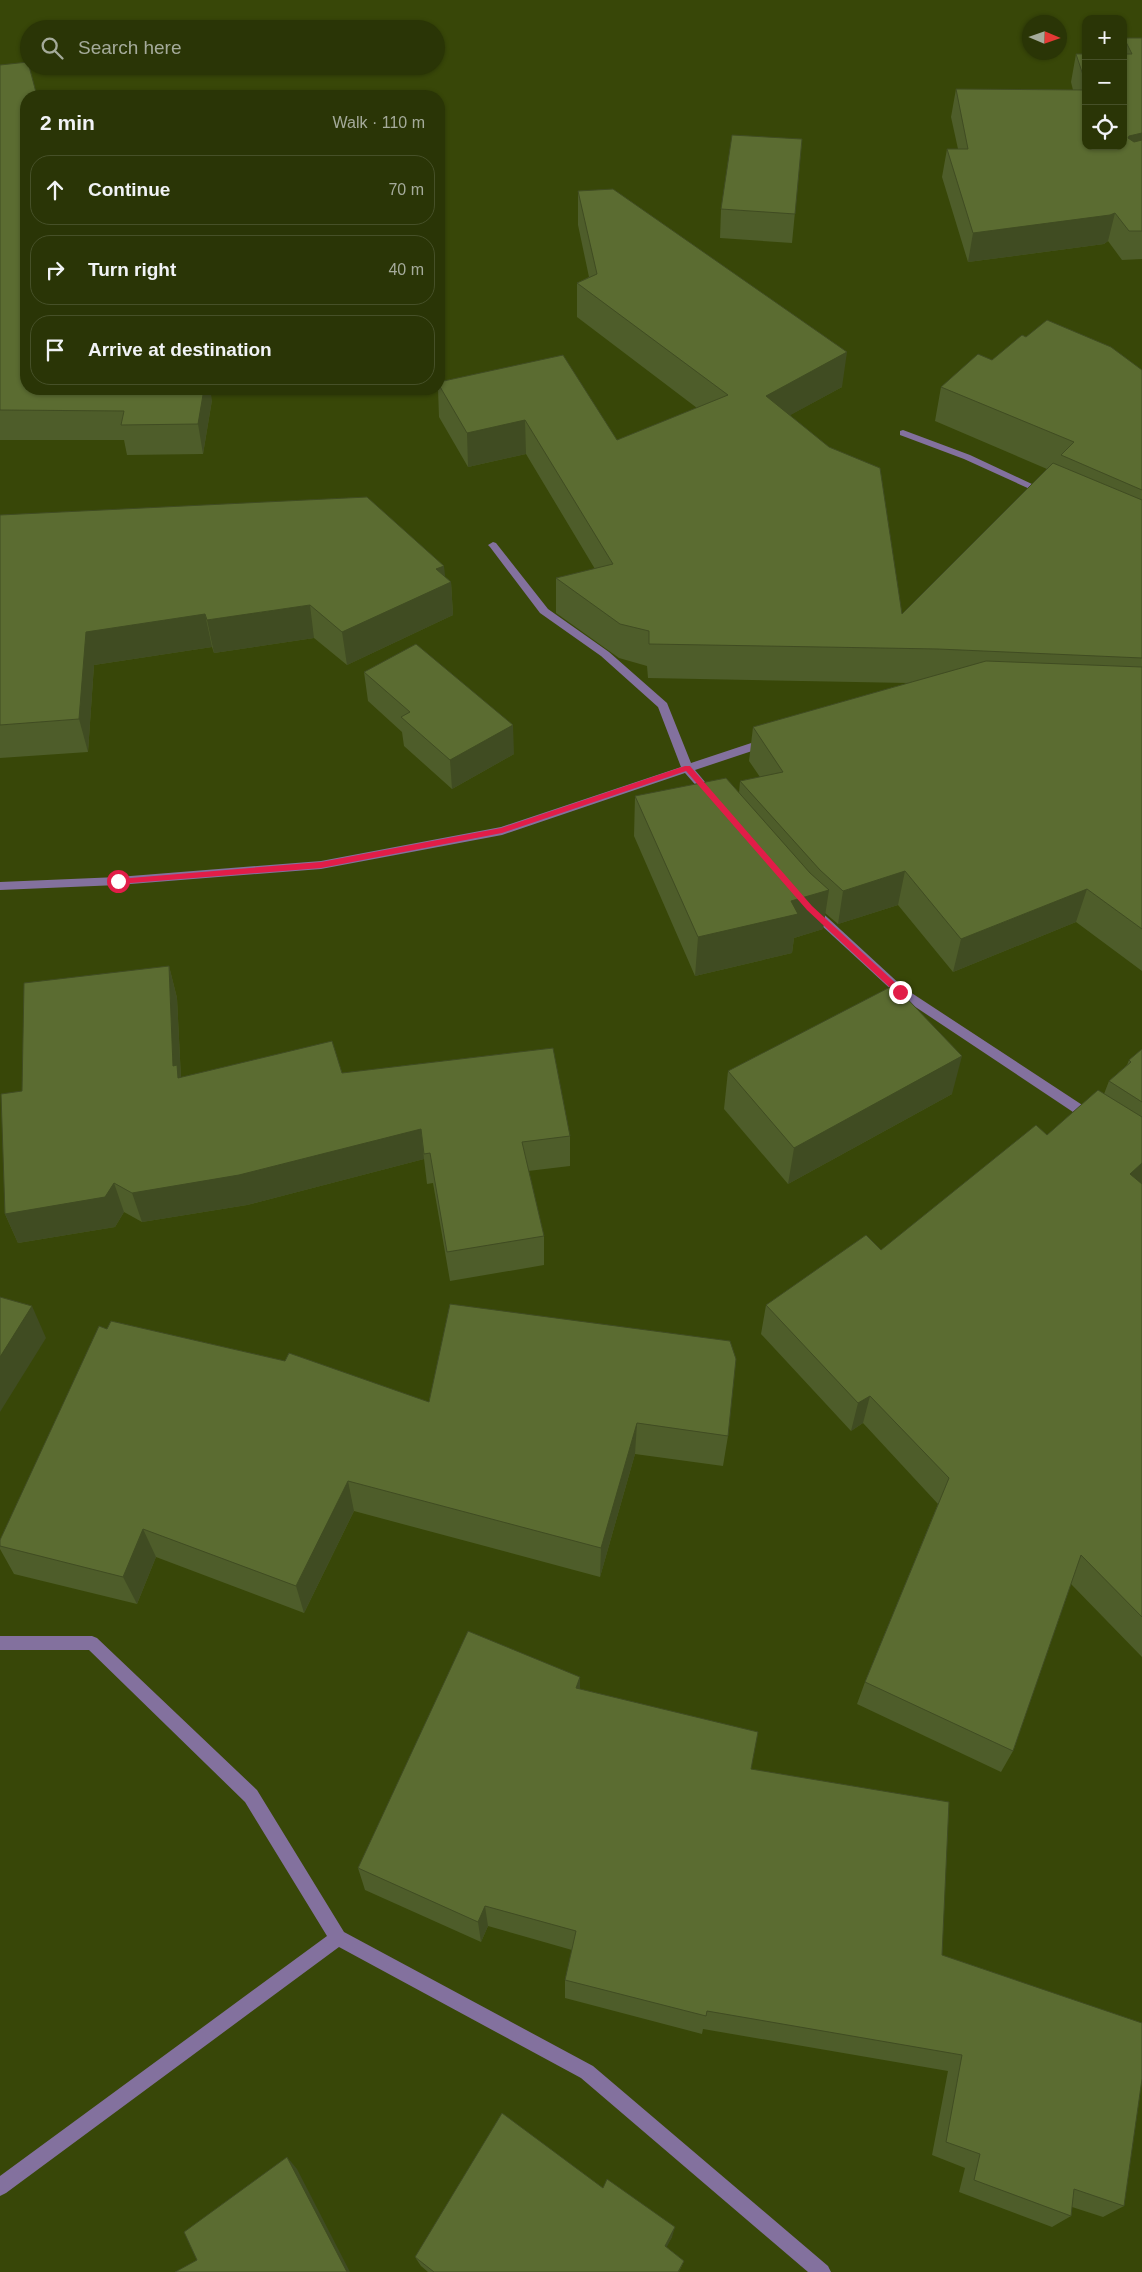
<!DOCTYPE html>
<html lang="en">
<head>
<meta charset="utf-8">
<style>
	:root { --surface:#2a3506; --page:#364014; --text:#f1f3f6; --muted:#a5ab9b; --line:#465028 }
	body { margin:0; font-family:Arial,sans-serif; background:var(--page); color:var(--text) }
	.controls { position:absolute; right:15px; top:15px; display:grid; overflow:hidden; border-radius:10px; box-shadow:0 1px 4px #0004 }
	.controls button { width:45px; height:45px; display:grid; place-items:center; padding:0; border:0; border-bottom:1px solid var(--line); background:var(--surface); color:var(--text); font:25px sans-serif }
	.compass { position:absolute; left:1022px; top:15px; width:45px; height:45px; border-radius:50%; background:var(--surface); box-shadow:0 1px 4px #0004; rotate:92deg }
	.stop { position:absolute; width:15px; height:15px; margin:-11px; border:4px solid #e11d48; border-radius:50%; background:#fff }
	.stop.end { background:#e11d48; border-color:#fff; box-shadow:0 1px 5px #0008 }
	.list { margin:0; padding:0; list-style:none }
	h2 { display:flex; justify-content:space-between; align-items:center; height:65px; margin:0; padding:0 20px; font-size:21px }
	h2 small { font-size:16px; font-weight:400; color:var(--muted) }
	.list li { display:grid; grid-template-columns:32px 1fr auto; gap:15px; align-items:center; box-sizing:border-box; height:70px; margin:0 10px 10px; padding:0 10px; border:1px solid var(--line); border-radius:20px }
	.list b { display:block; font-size:19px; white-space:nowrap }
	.list em { font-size:16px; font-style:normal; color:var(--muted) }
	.icon { flex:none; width:28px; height:28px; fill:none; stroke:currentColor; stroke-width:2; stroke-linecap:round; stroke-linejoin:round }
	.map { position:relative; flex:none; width:1142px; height:2272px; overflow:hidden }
	.search { position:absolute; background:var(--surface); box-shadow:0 1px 4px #0004; left:20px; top:20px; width:425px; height:55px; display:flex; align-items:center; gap:12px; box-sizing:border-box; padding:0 18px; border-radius:28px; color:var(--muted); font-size:19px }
	.panel { position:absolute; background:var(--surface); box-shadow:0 1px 4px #0004; left:20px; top:90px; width:425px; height:305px; border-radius:20px }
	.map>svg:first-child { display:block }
</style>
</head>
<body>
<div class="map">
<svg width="1142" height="2272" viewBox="0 0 1142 2272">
	<rect width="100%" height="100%" fill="#384708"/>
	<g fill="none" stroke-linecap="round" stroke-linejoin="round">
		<g fill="#83719e" fill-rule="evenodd">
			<path d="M 903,430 L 970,455 L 1051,493 L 1049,495 L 1043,495 L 964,459 L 900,435 L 900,431 Z"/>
			<path d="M 493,542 L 496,543 L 548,609 L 609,652 L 667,703 L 691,763 L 766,738 L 771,742 L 770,745 L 695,770 L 716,795 L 711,799 L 707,798 L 685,773 L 502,835 L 321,869 L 118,885 L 0,890 L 0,882 L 118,877 L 321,861 L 501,827 L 681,767 L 658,707 L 601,656 L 540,613 L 490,547 L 488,545 Z"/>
			<path d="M 812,906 L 816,907 L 904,988 L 1096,1114 L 1098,1118 L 1096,1122 L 1088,1122 L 896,994 L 808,913 L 806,910 L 808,907 Z"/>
			<path d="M 0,1636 L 92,1636 L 97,1638 L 257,1790 L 344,1932 L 593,2066 L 828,2266 L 831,2272 L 808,2272 L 581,2078 L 339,1947 L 6,2193 L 0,2196 L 0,2176 L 327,1936 L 245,1802 L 89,1650 L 0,1650 Z"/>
		</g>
	</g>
	<g fill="#4e5d2a">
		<path d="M 1124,38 L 1142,38 L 1142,259 L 1122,260 L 1108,241 L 1104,244 L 968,262 L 942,177 L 947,149 L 958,149 L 951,117 L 956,89 L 1073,90 L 1071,82 L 1076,54 L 1086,54 L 1086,146 L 1123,146 Z"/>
		<path d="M 0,65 L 26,389 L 212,400 L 203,454 L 127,455 L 124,440 L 0,440 Z"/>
		<path d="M 802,139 L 792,243 L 720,238 L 721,209 Z"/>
		<path d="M 578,191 L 842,387 L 790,415 L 902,614 L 1047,469 L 935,421 L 941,387 L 992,360 L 1026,337 L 1142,370 L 1142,971 L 1076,922 L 953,972 L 898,905 L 838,924 L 825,913 L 823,929 L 794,938 L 792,953 L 695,976 L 634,836 L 635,796 L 739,793 L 740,781 L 760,777 L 749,761 L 753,727 L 908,683 L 648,678 L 647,666 L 619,658 L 556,613 L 556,578 L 595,569 L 526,454 L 468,467 L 439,417 L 438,389 L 439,389 L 439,382 L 617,440 L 697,408 L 577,317 L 577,283 L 589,277 L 578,225 Z"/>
		<path d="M 0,515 L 445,577 L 451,582 L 453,615 L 347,665 L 314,638 L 214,653 L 212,647 L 94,665 L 88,752 L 0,758 Z"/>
		<path d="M 364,672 L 514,754 L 452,789 L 404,746 L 402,732 L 368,701 Z"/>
		<path d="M 169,966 L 177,998 L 181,1078 L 342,1073 L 570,1136 L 570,1166 L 528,1171 L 544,1236 L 544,1265 L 450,1281 L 433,1183 L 427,1184 L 424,1159 L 247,1205 L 142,1222 L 124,1212 L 115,1227 L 18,1243 L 5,1214 L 22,1091 Z"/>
		<path d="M 1142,1049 L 1142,1183 L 1141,1184 L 1142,1184 L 1142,1657 L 1071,1584 L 1013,1751 L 1001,1772 L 857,1704 L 865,1682 L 938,1504 L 863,1423 L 851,1431 L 761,1334 L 766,1305 L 881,1250 L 1047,1135 L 1104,1094 L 1109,1081 L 1127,1065 L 1129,1060 Z"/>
		<path d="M 728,1071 L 952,1094 L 788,1184 L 724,1109 Z"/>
		<path d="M 450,1304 L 728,1436 L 723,1466 L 635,1454 L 600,1577 L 354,1511 L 304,1613 L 156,1557 L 137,1604 L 14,1574 L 0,1549 L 0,1540 L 107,1329 L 429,1402 Z"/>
		<path d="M 580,1677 L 580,1689 L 751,1769 L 942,1955 L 1124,2206 L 1103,2217 L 1072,2207 L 1071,2216 L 1052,2227 L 959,2192 L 965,2168 L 932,2155 L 948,2071 L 703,2029 L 702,2034 L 565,1998 L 565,1980 L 572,1950 L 488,1926 L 481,1942 L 365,1890 L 358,1868 Z"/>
		<path d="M 603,2188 L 672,2237 L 666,2247 L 684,2261 L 679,2272 L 428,2272 L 421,2266 L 415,2257 Z"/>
	</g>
	<g fill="#404c22">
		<path d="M 1142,133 L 1142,159 L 1128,138 L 1129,136 Z"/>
		<path d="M 1115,213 L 1108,241 L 1104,244 L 968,262 L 973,233 Z"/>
		<path d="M 847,352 L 842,387 L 763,430 L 766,396 Z"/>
		<path d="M 201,389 L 210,389 L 212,400 L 203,454 L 198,424 Z"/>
		<path d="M 525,420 L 526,454 L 468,467 L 467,433 Z"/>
		<path d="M 444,566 L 446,584 L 451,582 L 453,615 L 347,665 L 342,632 L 436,569 Z"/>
		<path d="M 310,605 L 314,638 L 214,653 L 207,620 Z"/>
		<path d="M 205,614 L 212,647 L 94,665 L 88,752 L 79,719 L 86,632 Z"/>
		<path d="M 513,725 L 514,754 L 452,789 L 450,760 Z"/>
		<path d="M 905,871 L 898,905 L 838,924 L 843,891 Z"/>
		<path d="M 1087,889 L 1076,922 L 953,972 L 961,939 Z"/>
		<path d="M 829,890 L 823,929 L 794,938 L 792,953 L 695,976 L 698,937 L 791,901 Z"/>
		<path d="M 169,966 L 177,998 L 181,1080 L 185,1096 L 173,1066 Z"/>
		<path d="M 962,1056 L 952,1094 L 788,1184 L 794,1148 Z"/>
		<path d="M 421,1129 L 424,1159 L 247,1205 L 142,1222 L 132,1193 Z"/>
		<path d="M 1142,1163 L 1142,1183 L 1117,1204 L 1130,1174 Z"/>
		<path d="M 114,1183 L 124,1212 L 115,1227 L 18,1243 L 5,1214 Z"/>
		<path d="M 32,1306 L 46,1338 L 0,1412 L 0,1357 Z"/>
		<path d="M 870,1396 L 863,1423 L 851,1431 L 858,1403 Z"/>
		<path d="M 637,1423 L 635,1454 L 600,1577 L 601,1548 Z"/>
		<path d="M 348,1481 L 354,1511 L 304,1613 L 296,1586 Z"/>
		<path d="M 143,1529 L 156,1557 L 137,1604 L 123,1577 Z"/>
		<path d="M 580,1677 L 580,1704 L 576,1688 Z"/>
		<path d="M 485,1906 L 488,1926 L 481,1942 L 478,1922 Z"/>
		<path d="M 287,2157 L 297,2169 L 350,2272 L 347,2272 Z"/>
		<path d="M 675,2227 L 672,2237 L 662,2256 L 665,2246 Z"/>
	</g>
	<g fill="#5b6c31" stroke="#404c22">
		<path d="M 1124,38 L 1142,38 L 1142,133 L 1129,136 L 1128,138 L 1134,142 L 1142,140 L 1142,231 L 1129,231 L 1115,213 L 1110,215 L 973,233 L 947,149 L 968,149 L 956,89 L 1086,90 L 1086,146 L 1123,146 L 1123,54 L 1132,54 Z"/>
		<path d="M 1076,54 L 1086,54 L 1086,84 Z"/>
		<path d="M 28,62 L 29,66 L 37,96 L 26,96 L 26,389 L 204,389 L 198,424 L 121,425 L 124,411 L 0,410 L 0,65 Z"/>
		<path d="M 732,135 L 802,139 L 795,214 L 721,209 Z"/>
		<path d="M 613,189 L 847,352 L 766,396 L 829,447 L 880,468 L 902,614 L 1053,463 L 1142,500 L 1142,658 L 938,649 L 649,644 L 649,631 L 620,624 L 556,578 L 613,564 L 525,420 L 467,433 L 439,385 L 439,382 L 563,355 L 617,440 L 728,395 L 577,283 L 597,274 L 578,191 Z"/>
		<path d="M 1047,320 L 1111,347 L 1142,370 L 1142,490 L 1061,455 L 1074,442 L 941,387 L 978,354 L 992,360 L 1022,335 L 1026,337 Z"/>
		<path d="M 367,497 L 444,566 L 436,569 L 451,582 L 342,632 L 310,605 L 207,620 L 205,614 L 86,632 L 79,719 L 0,725 L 0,515 Z"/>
		<path d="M 416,644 L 513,725 L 450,760 L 401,717 L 410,712 L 364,672 Z"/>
		<path d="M 986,661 L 1142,667 L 1142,929 L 1087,889 L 961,939 L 905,871 L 843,891 L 820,870 L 740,781 L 783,772 L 753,727 Z"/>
		<path d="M 726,778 L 810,873 L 829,890 L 791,901 L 798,914 L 698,937 L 635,796 Z"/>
		<path d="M 169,966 L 173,1066 L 177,1065 L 178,1078 L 332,1041 L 342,1073 L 553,1048 L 570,1136 L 522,1142 L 544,1236 L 447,1252 L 430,1153 L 424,1154 L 421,1129 L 239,1175 L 132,1193 L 114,1183 L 105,1197 L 5,1214 L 1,1094 L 22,1091 L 24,983 Z"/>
		<path d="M 894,985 L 962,1056 L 794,1148 L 728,1071 Z"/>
		<path d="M 1142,1049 L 1142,1102 L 1109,1081 L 1131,1062 L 1129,1060 Z"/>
		<path d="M 1098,1090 L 1142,1117 L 1142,1163 L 1130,1174 L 1142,1184 L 1142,1617 L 1081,1555 L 1013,1751 L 865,1682 L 949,1478 L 870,1396 L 858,1403 L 766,1305 L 866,1235 L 881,1250 L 1036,1125 L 1047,1135 Z"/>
		<path d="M 0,1297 L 32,1306 L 0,1357 Z"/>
		<path d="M 450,1304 L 730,1341 L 736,1359 L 728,1436 L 637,1423 L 601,1548 L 348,1481 L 296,1586 L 143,1529 L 123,1577 L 0,1546 L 0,1540 L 99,1326 L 107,1329 L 111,1321 L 285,1361 L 289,1353 L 429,1402 Z"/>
		<path d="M 468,1631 L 580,1677 L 576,1688 L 758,1732 L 751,1769 L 949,1802 L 942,1955 L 1142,2023 L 1142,2079 L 1124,2206 L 1074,2189 L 1071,2216 L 974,2180 L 980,2154 L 946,2142 L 962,2055 L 707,2011 L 706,2016 L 565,1980 L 576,1931 L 485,1906 L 478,1922 L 358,1868 Z"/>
		<path d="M 502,2113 L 603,2188 L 607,2179 L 675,2227 L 665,2246 L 684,2261 L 678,2272 L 434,2272 L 415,2257 Z"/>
		<path d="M 287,2157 L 347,2272 L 175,2272 L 197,2260 L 184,2232 Z"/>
	</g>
	<path fill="#e11d48" d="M 685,766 L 690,766 L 812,906 L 902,989 L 902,994 L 897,994 L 807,910 L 686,771 L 502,833 L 321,868 L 118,884 L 114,881 L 118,879 L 321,862 L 501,828 Z"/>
</svg>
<div class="controls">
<button>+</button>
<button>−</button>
<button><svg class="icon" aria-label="locate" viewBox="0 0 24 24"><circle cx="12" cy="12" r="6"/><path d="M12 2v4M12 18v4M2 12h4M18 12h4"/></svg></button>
</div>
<svg class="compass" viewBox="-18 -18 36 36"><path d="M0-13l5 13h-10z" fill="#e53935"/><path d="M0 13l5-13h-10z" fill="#a5ab9b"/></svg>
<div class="stop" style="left:118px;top:881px"></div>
<div class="stop end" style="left:900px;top:992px"></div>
<div class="search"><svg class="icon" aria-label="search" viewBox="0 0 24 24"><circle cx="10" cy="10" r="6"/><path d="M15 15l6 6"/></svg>Search here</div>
<section class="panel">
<h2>2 min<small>Walk · 110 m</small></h2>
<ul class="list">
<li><svg class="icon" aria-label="ahead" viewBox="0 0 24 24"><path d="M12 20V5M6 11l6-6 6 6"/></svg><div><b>Continue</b></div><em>70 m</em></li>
<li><svg class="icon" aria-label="right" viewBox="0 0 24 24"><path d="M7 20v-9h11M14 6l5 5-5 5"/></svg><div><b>Turn right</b></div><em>40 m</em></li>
<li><svg class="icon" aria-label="arrive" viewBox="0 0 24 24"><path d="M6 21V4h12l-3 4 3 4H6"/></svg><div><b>Arrive at destination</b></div></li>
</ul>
</section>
</div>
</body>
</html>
